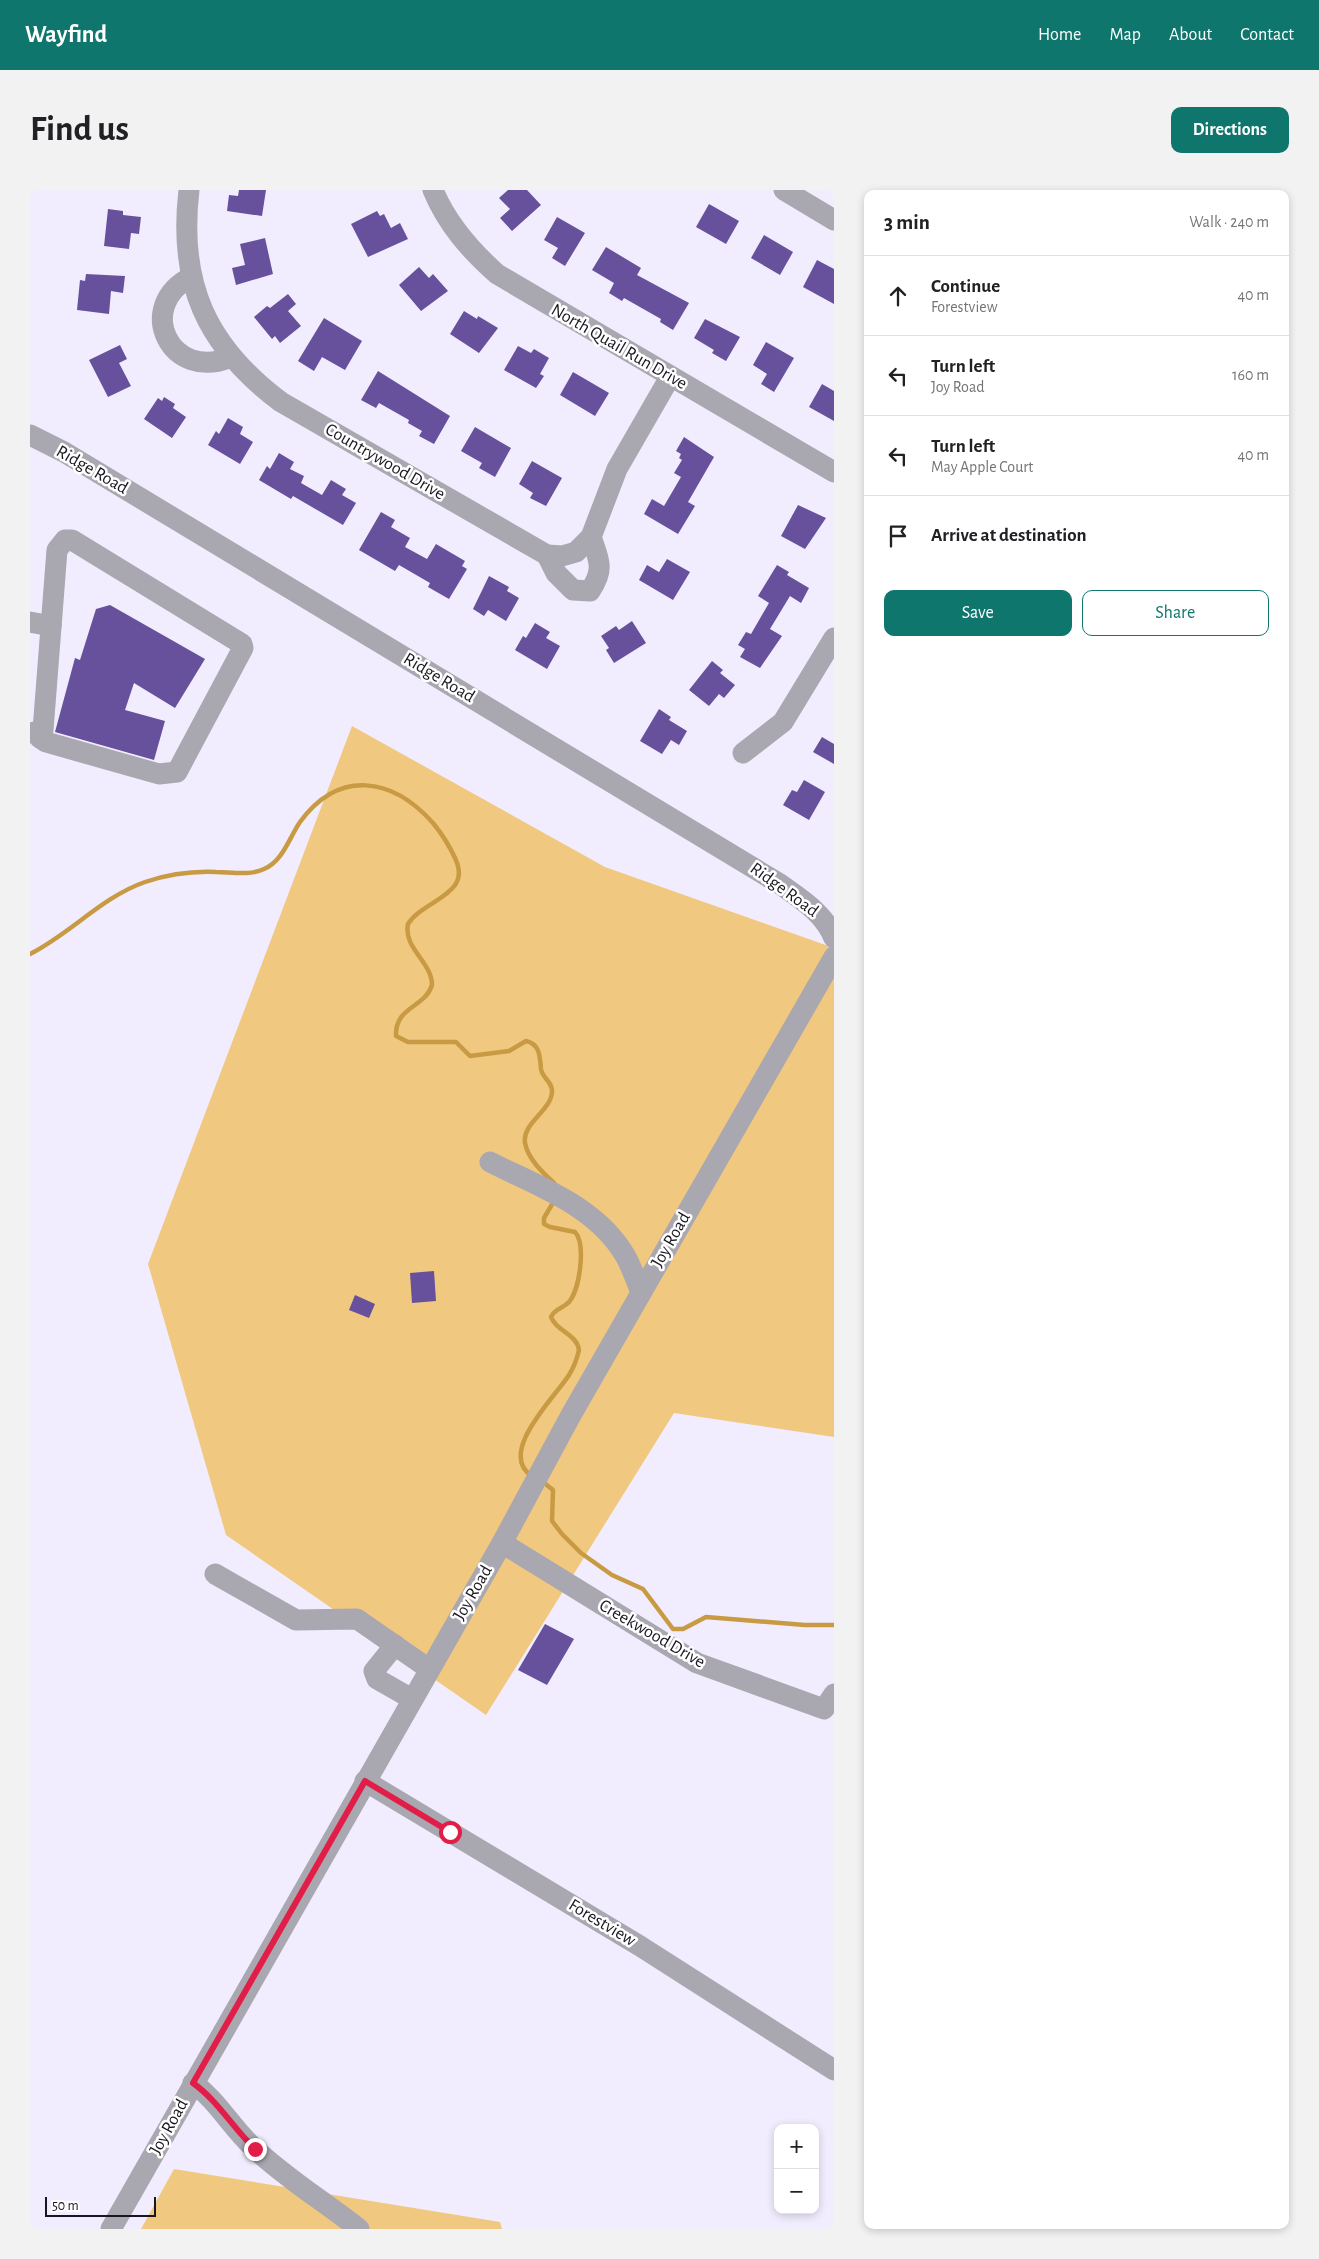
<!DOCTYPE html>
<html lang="en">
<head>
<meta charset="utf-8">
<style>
	:root { --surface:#fff; --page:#f2f2f2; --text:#202124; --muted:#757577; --line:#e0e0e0; --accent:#0f766e }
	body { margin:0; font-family:"Alegreya Sans",sans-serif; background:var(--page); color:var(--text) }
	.controls { position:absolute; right:15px; bottom:15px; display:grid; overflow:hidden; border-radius:10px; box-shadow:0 2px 8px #0003 }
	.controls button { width:45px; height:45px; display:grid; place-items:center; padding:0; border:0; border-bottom:1px solid var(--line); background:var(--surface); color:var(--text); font:25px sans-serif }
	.scale { position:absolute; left:15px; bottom:12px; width:111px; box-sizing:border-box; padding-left:5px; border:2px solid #18161e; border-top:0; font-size:14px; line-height:18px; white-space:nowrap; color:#18161e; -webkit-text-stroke:4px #fff; paint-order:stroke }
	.stop { position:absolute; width:15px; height:15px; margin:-11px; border:4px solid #e11d48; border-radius:50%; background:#fff }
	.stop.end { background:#e11d48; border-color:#fff; box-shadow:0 1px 5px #0008 }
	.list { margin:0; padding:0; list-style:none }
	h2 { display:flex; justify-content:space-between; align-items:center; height:65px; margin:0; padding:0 20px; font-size:21px }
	h2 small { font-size:16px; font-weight:400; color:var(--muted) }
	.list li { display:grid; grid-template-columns:32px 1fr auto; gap:15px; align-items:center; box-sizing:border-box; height:80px; padding:0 20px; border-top:1px solid var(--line) }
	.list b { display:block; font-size:19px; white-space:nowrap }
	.list p { margin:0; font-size:16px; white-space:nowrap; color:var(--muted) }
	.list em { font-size:16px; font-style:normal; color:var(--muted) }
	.actions { display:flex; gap:10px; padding:15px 20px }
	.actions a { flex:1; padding:11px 0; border:1px solid var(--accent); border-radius:10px; text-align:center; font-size:18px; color:var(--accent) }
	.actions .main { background:var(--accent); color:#fff }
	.icon { flex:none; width:28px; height:28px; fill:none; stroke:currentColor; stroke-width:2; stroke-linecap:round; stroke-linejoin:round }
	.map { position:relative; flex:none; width:804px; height:2039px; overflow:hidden; border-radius:10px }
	header { display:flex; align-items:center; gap:30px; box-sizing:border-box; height:70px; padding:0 25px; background:var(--accent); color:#fff }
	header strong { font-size:24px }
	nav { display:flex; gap:28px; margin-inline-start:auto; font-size:18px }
	.intro { display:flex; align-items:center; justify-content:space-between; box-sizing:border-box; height:120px; padding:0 30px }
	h1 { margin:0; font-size:35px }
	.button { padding:12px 22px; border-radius:10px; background:var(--accent); color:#fff; font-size:18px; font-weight:700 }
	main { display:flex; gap:30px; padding:0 30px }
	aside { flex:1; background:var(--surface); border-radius:10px; box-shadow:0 2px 8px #0003 }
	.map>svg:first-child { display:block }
</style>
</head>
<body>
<header>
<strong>Wayfind</strong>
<nav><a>Home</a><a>Map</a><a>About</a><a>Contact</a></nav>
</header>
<div class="intro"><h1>Find us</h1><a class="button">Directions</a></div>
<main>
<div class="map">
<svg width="804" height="2039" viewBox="0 0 804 2039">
	<rect width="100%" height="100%" fill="#f1edfe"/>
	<g fill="#f1c87f">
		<path d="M 322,536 L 575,677 L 804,758 L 804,1247 L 644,1223 L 456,1525 L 196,1345 L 118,1074 Z"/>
		<path d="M 144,1979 L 470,2032 L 472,2039 L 111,2039 Z"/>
	</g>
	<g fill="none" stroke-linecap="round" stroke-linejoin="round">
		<g stroke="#c89a43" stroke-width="4.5">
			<path d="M 0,764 C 40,744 72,707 115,692 C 136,685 163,681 186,682 C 201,682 219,686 234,679 C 253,671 259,648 270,632 C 309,579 362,587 403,633 C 412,644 419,655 425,668 C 443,705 394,709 378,734 C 373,758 402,772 402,795 C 395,818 365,816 366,846 L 378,852 L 426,852 L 440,866 L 479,861 L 496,851 C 510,854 510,867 511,879 C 512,888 523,892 522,902 C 521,921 492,933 495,953 C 498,969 513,983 524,993"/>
			<path d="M 502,1286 C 466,1263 526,1206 539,1185 C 544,1177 547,1169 549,1160 C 547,1144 526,1141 521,1127 C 525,1118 534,1118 539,1112 C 550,1099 556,1054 545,1042 L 520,1037 L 514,1034 L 514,1028 L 524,1011"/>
			<path d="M 513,1292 L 523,1300 L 522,1331 L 532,1344 L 551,1363 L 582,1385 L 613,1399 L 643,1439 L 653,1439 L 676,1427 L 775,1435 L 804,1435"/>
		</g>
	</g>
	<g fill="#67519c">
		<path d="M 209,0 L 236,0 L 232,26 L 197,21 L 199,5 L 208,6 Z"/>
		<path d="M 478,0 L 497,0 L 511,15 L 482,41 L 470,28 L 480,19 L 469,8 Z"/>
		<path d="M 679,14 L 709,31 L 696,54 L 666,37 Z"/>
		<path d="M 78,19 L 93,21 L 93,25 L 111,27 L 109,44 L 101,43 L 99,59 L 74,56 Z"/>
		<path d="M 347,21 L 350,26 L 354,24 L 361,38 L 370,33 L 378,49 L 338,67 L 321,34 Z"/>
		<path d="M 527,27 L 555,43 L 535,76 L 522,68 L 528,58 L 514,50 Z"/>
		<path d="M 734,45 L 763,62 L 750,85 L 721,68 Z"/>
		<path d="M 235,48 L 243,84 L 206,95 L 202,78 L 215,75 L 210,54 Z"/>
		<path d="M 576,57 L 611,78 L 607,85 L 659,113 L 643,140 L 630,132 L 631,129 L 594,108 L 592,111 L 579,103 L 584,93 L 562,80 Z"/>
		<path d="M 787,70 L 804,79 L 804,114 L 773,97 Z"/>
		<path d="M 389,77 L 399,88 L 403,84 L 418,101 L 391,121 L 369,95 Z"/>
		<path d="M 56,84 L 95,86 L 93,103 L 81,101 L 79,124 L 47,120 L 50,90 L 55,91 Z"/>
		<path d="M 258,104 L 266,114 L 258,121 L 271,136 L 250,153 L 245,146 L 242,149 L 224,127 L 237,116 L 240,118 Z"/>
		<path d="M 434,121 L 447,129 L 448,126 L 468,138 L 449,163 L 420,144 Z"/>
		<path d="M 294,128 L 332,151 L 315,180 L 292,167 L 284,181 L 268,171 Z"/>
		<path d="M 675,129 L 710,147 L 696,171 L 682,163 L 684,160 L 664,148 Z"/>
		<path d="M 736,152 L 764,168 L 744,202 L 731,194 L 737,184 L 723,175 Z"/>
		<path d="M 90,155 L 97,169 L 89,173 L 101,196 L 78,207 L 59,170 Z"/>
		<path d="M 488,156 L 501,163 L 504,159 L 519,168 L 510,184 L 514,186 L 506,198 L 474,180 Z"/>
		<path d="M 348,181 L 420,226 L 404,254 L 389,246 L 392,241 L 378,233 L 379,230 L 349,213 L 346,218 L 331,210 Z"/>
		<path d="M 543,182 L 579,203 L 565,226 L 530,205 Z"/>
		<path d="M 792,194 L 804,201 L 804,231 L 779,217 Z"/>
		<path d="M 134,207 L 145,214 L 143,218 L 156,227 L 142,248 L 114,229 L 128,208 L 132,211 Z"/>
		<path d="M 198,228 L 213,237 L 210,244 L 223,252 L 210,274 L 178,255 L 186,241 L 189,244 Z"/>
		<path d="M 445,237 L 481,258 L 465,287 L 449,278 L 452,273 L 431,261 Z"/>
		<path d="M 654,247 L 684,267 L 658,312 L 665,316 L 648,344 L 614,324 L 622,309 L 634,316 L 651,287 L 644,283 L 652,270 L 649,268 L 651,264 L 646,261 Z"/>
		<path d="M 249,263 L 264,272 L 260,279 L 274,286 L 271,293 L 292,305 L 301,290 L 316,299 L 312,305 L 326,313 L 313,335 L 263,306 L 261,309 L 229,290 L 237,276 L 240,279 Z"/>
		<path d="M 502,271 L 532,288 L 516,316 L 500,308 L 503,303 L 489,294 Z"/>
		<path d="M 768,315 L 796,328 L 775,359 L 751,346 Z"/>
		<path d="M 351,322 L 365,330 L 361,337 L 380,348 L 375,357 L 397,369 L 406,354 L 435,371 L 432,376 L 437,379 L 419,409 L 398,397 L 400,393 L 369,375 L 365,381 L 329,360 Z"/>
		<path d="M 637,369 L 660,382 L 643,410 L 609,390 L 617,375 L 629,382 Z"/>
		<path d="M 747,375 L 759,382 L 757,385 L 779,398 L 771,413 L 760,406 L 740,439 L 752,446 L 730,478 L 710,467 L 715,459 L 708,455 L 716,442 L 721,444 L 739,413 L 728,406 Z"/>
		<path d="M 459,386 L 479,397 L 477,401 L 489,408 L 476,431 L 458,420 L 454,426 L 443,419 Z"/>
		<path d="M 80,415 L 175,469 L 145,518 L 104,493 L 95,520 L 135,531 L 124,570 L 25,542 L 45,468 L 50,470 L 66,419 Z"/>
		<path d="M 602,431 L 616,453 L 584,473 L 576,460 L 579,458 L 571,446 L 586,436 L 589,440 Z"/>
		<path d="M 505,433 L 520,442 L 516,448 L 530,456 L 517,479 L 485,460 L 493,446 L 496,448 Z"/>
		<path d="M 682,471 L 693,480 L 690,483 L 705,495 L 694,508 L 689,504 L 679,516 L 659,500 Z"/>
		<path d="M 629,519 L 641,527 L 639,530 L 657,541 L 649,555 L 641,550 L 632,564 L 610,551 Z"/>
		<path d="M 792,547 L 804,554 L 804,574 L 783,562 Z"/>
		<path d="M 774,590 L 795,602 L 779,630 L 753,615 L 762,600 L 767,602 Z"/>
		<path d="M 404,1081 L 406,1111 L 382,1113 L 380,1083 Z"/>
		<path d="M 325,1105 L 345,1114 L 339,1128 L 319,1120 Z"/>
		<path d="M 515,1434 L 544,1449 L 517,1495 L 488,1480 Z"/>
	</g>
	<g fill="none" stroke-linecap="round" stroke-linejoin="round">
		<g stroke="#a9a7b0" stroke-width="21">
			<path d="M 159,0 C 148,93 176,156 251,212 L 517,365 L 532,366 L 546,362 L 561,347 L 587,279 L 640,187"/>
			<path d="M 403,0 C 417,34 440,60 467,84 L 804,282"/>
			<path d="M 754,0 L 804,30"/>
			<path d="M 161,87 C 104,116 140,193 201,167"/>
			<path d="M 0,245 L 34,262 L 750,694 C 771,709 794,723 804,748"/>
			<path d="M 517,365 L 526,383 L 543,400 L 560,401 C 575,379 569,370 561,347"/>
			<path d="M 0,432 L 21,436"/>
			<path d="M 0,543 L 13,540 L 27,360 L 35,350 L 42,350 L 212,454 L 213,458 L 147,582 L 129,584 L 16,552 L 10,548 L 8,543"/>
			<path d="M 713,563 L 753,532 L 804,448"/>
			<path d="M 460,972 C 509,997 567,1016 596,1067 C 602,1078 606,1091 611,1102"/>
			<path d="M 472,1353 L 667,1473 L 794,1519 L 804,1504"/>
			<path d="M 185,1384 L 266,1430 L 327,1429 L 399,1479"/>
			<path d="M 365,1455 L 344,1481 L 347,1489 L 382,1509"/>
			<path d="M 335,1591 L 610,1756 L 804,1880"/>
			<path d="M 163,1893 C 188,1911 201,1937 223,1957 C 254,1987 295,2012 329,2039"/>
			<path d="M 81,2039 L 472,1353 L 541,1225 L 804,767"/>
		</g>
	</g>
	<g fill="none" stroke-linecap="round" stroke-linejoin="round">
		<path stroke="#e11d48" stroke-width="6" d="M 225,1959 C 203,1938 188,1911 163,1893 L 335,1591 L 420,1642"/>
	</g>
	<g text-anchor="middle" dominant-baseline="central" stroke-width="5" stroke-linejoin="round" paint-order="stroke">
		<g font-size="18" fill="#18161e" stroke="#fff">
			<text transform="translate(589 157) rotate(30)">North Quail Run Drive</text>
			<text transform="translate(355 272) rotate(30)">Countrywood Drive</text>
			<text transform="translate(62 280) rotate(30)">Ridge Road</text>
			<text transform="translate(409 488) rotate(31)">Ridge Road</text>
			<text transform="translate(754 700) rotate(36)">Ridge Road</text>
			<text transform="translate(641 1050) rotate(-60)">Joy Road</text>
			<text transform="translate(443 1403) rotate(-60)">Joy Road</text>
			<text transform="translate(622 1444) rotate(30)">Creekwood Drive</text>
			<text transform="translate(572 1733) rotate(31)">Forestview</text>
			<text transform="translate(139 1937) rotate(-61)">Joy Road</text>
		</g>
	</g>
</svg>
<div class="controls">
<button>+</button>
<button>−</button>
</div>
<div class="scale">50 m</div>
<div class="stop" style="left:420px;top:1642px"></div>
<div class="stop end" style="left:225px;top:1959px"></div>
</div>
<aside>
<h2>3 min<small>Walk · 240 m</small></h2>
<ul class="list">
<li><svg class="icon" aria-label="ahead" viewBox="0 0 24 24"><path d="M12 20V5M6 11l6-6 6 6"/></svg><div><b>Continue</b><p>Forestview</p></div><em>40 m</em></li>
<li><svg class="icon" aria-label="left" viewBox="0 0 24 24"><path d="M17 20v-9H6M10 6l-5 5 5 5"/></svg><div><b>Turn left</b><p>Joy Road</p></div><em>160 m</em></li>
<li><svg class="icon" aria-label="left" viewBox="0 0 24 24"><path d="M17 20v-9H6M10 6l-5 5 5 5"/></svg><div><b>Turn left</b><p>May Apple Court</p></div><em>40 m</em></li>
<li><svg class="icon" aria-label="arrive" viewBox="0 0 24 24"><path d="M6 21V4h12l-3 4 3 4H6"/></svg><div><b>Arrive at destination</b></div></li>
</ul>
<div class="actions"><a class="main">Save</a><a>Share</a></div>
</aside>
</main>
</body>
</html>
